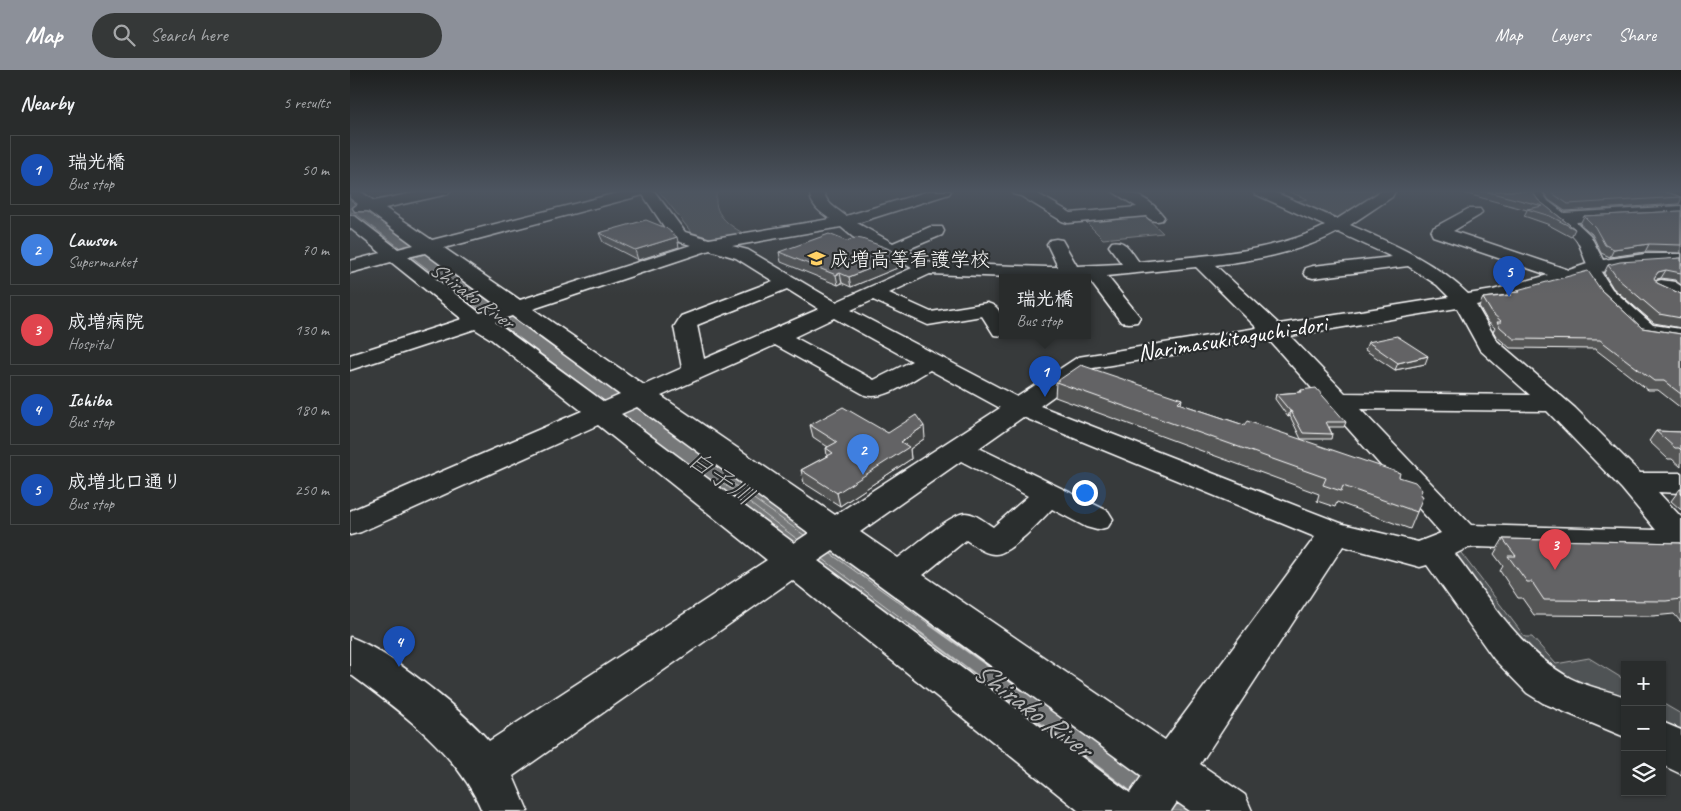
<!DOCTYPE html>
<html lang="en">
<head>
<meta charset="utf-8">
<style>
	:root { --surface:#292c2c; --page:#353838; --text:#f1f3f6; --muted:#a5a7a9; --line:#454848; --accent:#8c9099 }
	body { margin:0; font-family:Caveat,"Klee One",sans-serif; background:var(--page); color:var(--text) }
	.controls { position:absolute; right:15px; bottom:15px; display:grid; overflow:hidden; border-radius:0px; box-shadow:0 1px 4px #0004 }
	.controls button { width:45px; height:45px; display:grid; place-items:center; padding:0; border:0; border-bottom:1px solid var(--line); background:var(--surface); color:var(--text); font:25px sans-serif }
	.you { position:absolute; left:734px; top:422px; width:18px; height:18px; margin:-12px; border:4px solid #fff; border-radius:50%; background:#1a73e8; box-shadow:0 0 0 8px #1a73e833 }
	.badge { display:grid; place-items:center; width:32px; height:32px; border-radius:50%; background:var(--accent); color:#fff; font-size:16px; font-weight:700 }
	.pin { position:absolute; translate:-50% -41px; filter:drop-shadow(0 1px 2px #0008) }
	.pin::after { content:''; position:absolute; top:26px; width:18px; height:15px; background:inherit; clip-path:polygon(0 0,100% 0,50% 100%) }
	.popup { position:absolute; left:649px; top:204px; width:92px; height:65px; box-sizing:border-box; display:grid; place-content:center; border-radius:0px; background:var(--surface); filter:drop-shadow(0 1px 4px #0005); font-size:16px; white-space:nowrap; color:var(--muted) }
	.popup b { font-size:19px; color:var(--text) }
	.popup::after { content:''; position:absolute; left:50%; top:100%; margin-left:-10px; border:10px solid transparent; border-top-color:var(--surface) }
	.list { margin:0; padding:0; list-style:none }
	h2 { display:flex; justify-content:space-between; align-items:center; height:65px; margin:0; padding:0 20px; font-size:21px }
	h2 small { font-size:16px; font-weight:400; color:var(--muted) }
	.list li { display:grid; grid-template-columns:32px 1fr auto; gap:15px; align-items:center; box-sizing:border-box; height:70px; margin:0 10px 10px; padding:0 10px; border:1px solid var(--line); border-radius:0px }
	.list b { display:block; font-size:19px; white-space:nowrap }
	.list p { margin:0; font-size:16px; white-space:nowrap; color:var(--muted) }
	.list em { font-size:16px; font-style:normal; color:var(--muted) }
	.icon { flex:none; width:28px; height:28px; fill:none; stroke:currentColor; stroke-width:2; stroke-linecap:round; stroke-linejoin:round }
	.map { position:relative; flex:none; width:1331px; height:741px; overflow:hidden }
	header { display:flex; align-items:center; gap:30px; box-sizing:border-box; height:70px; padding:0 25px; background:var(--accent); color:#fff }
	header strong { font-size:24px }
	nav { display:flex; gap:28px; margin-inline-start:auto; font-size:18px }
	.search { width:350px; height:45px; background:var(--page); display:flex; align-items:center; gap:12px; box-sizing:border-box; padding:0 18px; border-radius:28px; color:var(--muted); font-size:19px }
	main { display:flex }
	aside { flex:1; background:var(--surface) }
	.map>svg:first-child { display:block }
</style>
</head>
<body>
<header>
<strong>Map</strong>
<div class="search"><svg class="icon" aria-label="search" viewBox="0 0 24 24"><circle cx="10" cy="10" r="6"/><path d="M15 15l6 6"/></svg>Search here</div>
<nav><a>Map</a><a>Layers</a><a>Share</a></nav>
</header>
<main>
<aside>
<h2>Nearby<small>5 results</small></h2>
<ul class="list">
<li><span class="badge" style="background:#1a4fb4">1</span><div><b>瑞光橋</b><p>Bus stop</p></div><em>50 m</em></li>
<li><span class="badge" style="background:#3f7fe0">2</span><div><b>Lawson</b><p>Supermarket</p></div><em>70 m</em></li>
<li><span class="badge" style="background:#e0444e">3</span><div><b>成増病院</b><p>Hospital</p></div><em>130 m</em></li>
<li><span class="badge" style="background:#1a4fb4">4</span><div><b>Ichiba</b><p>Bus stop</p></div><em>180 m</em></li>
<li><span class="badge" style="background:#1a4fb4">5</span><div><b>成増北口通り</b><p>Bus stop</p></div><em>250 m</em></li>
</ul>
</aside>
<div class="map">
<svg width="1331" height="741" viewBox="0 0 1331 741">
	<rect width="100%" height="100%" fill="#373a3b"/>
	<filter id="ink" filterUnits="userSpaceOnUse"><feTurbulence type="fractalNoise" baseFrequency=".02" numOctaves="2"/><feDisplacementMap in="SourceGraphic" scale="10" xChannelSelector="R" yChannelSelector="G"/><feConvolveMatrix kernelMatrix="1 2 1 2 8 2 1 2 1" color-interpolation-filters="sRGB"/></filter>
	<g filter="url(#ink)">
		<g fill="#505354" stroke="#a8a9aa">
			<path d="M 309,121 L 367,121 C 361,144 379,155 396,165 L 369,171 L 341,162 Z"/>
			<path d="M 937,121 L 1031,121 L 1024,129 L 990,149 L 977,148 L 943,132 L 957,129 Z"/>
			<path d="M 794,145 L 813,163 L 753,169 L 735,151 Z"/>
			<path d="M 1108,479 L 1175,567 L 1182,567 L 1206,594 L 1239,588 L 1275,610 L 1275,635 L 1199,606 L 1096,486 Z"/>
			<path d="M 1312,633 L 1331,644 L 1331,668 L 1312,656 Z"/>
		</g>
		<path fill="#767879" stroke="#adaeaf" d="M 0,124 L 861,741 L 788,741 L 0,146 Z"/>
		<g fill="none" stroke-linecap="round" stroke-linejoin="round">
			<g stroke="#c8c9c9" stroke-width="1">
				<path d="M 0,142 L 5,143 L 49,177"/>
				<path d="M 62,187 L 132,241"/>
				<path d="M 148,252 L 246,325"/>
				<path d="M 168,252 L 209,282"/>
				<path d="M 447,469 L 373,413 L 373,410 L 376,409 L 454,465"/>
				<path d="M 481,484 L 582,556"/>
				<path d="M 473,489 L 562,556"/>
			</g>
			<g stroke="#c8c9c9" stroke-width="2">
				<path d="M 560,555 L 780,721"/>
				<path d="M 580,555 L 676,623"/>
			</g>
			<defs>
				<g id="minor">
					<path d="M 0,121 L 10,121 L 24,131 L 72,121 L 100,121 L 98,124 L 35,138 L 82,170 L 275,121 L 304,121 L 335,162 L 359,169 L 480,149 C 470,142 459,134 460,121 L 474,121 C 475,133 487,139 496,146 L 579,121 L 601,121 L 599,124 L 507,153 L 543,173 L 580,157 L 592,157 L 594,161 L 592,165 L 556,180 L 581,193 L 697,197 L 708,197 L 697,174 L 700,170 L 706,169 L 712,170 L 727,196 L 769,194 L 772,194 L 759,176 L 762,172 C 776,169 781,182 789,192 C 851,185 919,184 975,156 L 905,124 L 903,121 L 922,121 L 987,149 L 1031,121 L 1045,121 L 1042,127 L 1000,155 C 1043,174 1084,191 1118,224 L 1143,220 L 1198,205 L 1083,166 L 1081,162 L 1083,158 L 1118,139 L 1130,139 L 1132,142 L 1130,145 L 1103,161 L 1219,200 L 1237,194 C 1233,186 1231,175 1225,168 C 1210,150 1186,144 1177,121 L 1191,121 L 1198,131 L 1214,143 L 1331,136 L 1331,146 L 1226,152 L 1240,165 L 1253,190 L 1295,184 L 1331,184 L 1331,194 L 1265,198 L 1251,202 L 1262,219 L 1303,255 L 1331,259 L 1331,273 L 1288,266 L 1248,227 L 1235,207 L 1151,230 L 1126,235 L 1147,271 L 1225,338 L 1290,403 L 1331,403 L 1331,423 L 1308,422 L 1331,447 L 1331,484 L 1127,477 L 1117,478 L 1105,484 C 1138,527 1171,581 1220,608 C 1237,617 1257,620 1275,627 L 1275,667 L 1193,633 L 1177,623 L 1144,589 L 1077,495 L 1070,497 L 993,476 L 850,694 L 895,725 L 902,741 L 840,741 L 827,732 L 821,741 L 729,741 L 442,510 L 163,706 L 178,741 L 132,741 C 108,683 50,641 0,604 L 0,567 C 38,580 112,640 139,671 L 417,490 L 248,355 L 11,462 L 0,465 L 0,441 L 232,341 L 141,269 L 125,259 L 0,300 L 0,285 L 112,249 L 41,192 L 0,203 L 0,191 L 31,183 L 0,158 L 0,145 L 6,147 L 48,179 L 64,175 L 18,141 L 5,141 L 3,138 L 8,134 L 0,128 ZM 293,125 L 323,170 L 341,175 L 170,230 L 94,178 ZM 491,157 L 503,167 L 562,198 L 486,232 L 398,180 L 382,176 ZM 988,162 L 1042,187 L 963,196 L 956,198 L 954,202 L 956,206 L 963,208 L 1058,196 L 1087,215 L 1099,227 L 929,254 L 865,195 C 907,190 951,182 988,162 ZM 360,180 L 386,188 L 423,211 L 331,246 L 324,257 L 332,298 L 294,315 L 183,239 ZM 75,183 L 149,237 L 130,243 L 58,187 ZM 846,197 L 907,258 L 728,287 L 667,327 L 501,240 L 523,230 L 578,255 L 632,246 L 644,265 L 655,266 L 652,266 C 652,251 654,237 637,233 L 581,242 L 539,223 L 580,204 L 686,208 L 737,207 L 771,252 L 779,253 L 787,252 L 790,247 L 757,206 ZM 437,219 L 469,239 L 354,289 L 347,255 ZM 1107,238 L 1130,280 L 1180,325 L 995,323 L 940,266 ZM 162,246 L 270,325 L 254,332 L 145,252 ZM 484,248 L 562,291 L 524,310 L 444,267 ZM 918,269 L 1091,463 L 1068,472 L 993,454 L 690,336 L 743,298 ZM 425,275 L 515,325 C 536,331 561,310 580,300 L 650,338 L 485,445 L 311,326 ZM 287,337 L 459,463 L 444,473 L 271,344 ZM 1010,339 L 1197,341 L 1272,419 L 1306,460 L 1121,455 ZM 673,347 L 965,467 L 815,670 L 573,505 L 616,470 C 624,475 634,484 644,484 C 659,486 691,450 702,439 L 736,457 L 747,460 L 758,457 L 763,449 L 758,441 L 629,378 ZM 611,391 L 678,426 L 643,457 C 635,452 625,443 615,443 C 602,443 561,479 548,488 L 510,462 ZM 483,481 L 792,706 L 780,723 L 468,491 Z"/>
					<path d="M 661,121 L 683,121 L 721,143 L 787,137 L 762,121 C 783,120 801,129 814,147 L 812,150 C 805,152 801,151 796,146 L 718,153 L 712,151 L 671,126 L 663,124 Z"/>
					<path d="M 1311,210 L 1325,212 L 1331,216 L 1331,232 C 1321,230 1314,223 1304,220 L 1301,216 L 1304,212 Z"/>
					<path d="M 1312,652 L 1331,660 L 1331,704 L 1312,695 Z"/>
				</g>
			</defs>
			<use href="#minor" stroke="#fff" stroke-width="3"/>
			<use href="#minor" fill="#2a2d2e" fill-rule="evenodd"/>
		</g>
		<g fill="#555657" stroke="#fff">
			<path d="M 1110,121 L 1182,121 L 1188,130 L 1225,159 L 1221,167 L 1197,154 L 1174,146 L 1177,140 L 1110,122 Z"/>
			<path d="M 1193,121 L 1314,121 L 1331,127 L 1331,130 L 1329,134 L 1215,141 L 1199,130 Z"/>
			<path d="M 1331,141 L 1331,183 L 1295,182 L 1260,187 L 1251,183 L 1242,164 L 1230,154 L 1234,146 Z"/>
			<path d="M 249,163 L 329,177 L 288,190 L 253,172 Z"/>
			<path d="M 496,171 L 551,186 L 552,196 L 501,217 L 492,213 L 488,215 L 431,192 L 429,182 Z"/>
			<path d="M 1331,188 L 1331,215 L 1325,210 L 1311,208 L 1305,210 L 1307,213 L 1331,224 L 1331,258 L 1304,253 L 1263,218 L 1254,203 L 1258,195 Z"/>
			<path d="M 1167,220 L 1251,220 L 1292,258 L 1331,264 L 1331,338 L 1308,320 L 1298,320 L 1245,279 L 1160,278 L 1146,266 L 1143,261 L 1145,258 L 1138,252 L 1129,236 L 1133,228 L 1157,225 L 1158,223 L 1166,222 Z"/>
			<path d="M 1018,272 L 1075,294 L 1045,300 L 1015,280 Z"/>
			<path d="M 706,312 L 832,329 L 831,334 L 1049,407 L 1070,425 L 1067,442 L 1060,459 L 987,432 L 985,437 L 967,431 L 969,424 L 705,327 Z"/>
			<path d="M 951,320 L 996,352 L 994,357 L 979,357 L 982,364 L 981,369 L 951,369 L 940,346 L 938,347 L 925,329 L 926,324 L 950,322 Z"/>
			<path d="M 460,355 L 538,363 L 575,368 L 560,379 L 561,389 L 490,436 L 454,413 L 451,400 L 477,386 L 476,378 L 478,377 L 463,367 Z"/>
			<path d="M 1306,361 L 1331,362 L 1331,397 L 1322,389 L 1318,389 L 1299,371 Z"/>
			<path d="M 1330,419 L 1331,419 L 1331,440 L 1321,431 Z"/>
			<path d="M 1153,469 L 1331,473 L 1331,552 L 1324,544 L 1303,546 L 1184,545 L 1172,528 L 1168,528 L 1150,501 L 1153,496 L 1144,484 Z"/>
		</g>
		<g fill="#454647" stroke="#fff">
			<path d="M 327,167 L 329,177 L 288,190 L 285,180 Z"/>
			<path d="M 1299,174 L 1295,182 L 1260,187 L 1264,179 Z"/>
			<path d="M 551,186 L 552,196 L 501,217 L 499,207 Z"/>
			<path d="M 1316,200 L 1311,208 L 1303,210 L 1304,208 L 1308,202 Z"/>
			<path d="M 490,203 L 492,213 L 488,215 L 486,205 Z"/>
			<path d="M 1078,286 L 1075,294 L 1045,300 L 1048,293 Z"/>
			<path d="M 940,341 L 941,341 L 940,346 L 938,347 Z"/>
			<path d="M 574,356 L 575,368 L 560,379 L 561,389 L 490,436 L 487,423 L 551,372 Z"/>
		</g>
		<g fill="#636465" stroke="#fff">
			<path d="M 1134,121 L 1182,121 L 1188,130 L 1225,159 L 1200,146 L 1177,139 L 1193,136 Z"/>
			<path d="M 1201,121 L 1314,121 L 1331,127 L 1218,134 L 1202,123 Z"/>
			<path d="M 1331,141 L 1331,175 L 1299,174 L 1264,179 L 1255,175 L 1245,157 L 1234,146 Z"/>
			<path d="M 296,150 L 316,158 L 327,167 L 285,180 L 249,163 Z"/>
			<path d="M 479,164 L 496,171 L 506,168 L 512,169 L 537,178 L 551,186 L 499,207 L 490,203 L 486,205 L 429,182 Z"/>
			<path d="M 1331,188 L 1331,203 L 1316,200 L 1308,202 L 1304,208 L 1307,213 L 1331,224 L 1331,248 L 1309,244 L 1268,209 L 1258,195 L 1270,192 Z"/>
			<path d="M 1238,201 L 1251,220 L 1292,258 L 1331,264 L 1331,324 L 1314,311 L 1304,311 L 1250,270 L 1164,269 L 1150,257 L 1147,252 L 1152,252 L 1142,243 L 1133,228 L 1162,225 L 1158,223 L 1170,222 L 1167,220 Z"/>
			<path d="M 1047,266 L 1078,286 L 1048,293 L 1018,272 Z"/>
			<path d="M 731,295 L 832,329 L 828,333 L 894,355 L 897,351 L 1050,403 L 1049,407 L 1065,412 L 1072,420 L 1070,425 L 1073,426 L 1067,442 L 993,416 L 991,421 L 973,415 L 976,408 L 706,312 Z"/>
			<path d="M 966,318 L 996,352 L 976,352 L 982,364 L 953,363 L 941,341 L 940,341 L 926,324 L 952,322 L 951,320 Z"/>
			<path d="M 493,337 L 538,363 L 566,345 L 574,356 L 551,372 L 559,377 L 487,423 L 451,400 L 483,383 L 476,378 L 487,372 L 460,355 Z"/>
			<path d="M 1306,361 L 1331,362 L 1331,380 L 1329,378 L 1325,378 Z"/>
			<path d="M 1153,469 L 1331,473 L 1331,529 L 1316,531 L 1194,530 L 1182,512 L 1177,512 L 1158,486 L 1166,486 Z"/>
		</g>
	</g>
	<linearGradient id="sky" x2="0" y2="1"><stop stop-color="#1e2020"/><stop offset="0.54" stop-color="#4d5560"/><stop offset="1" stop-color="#4d5560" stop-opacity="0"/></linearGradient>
	<rect width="1331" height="225" fill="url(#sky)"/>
	<defs>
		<symbol id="school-bare" viewBox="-9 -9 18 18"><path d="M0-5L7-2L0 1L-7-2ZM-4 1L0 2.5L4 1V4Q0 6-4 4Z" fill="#ffd166" stroke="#2a2d2e" stroke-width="2.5" paint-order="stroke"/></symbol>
	</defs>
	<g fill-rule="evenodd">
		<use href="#school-bare" x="454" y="176" width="25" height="25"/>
	</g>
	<g text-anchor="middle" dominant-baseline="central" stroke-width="4.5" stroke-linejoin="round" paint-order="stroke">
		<g font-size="20" fill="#fff" stroke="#2a2d2e" text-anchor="start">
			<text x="480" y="189">成増高等看護学校</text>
		</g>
		<g font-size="21" font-style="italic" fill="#b4b5b5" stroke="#2a2d2e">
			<text transform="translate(122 225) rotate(36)">Shirako River</text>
		</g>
		<g font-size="24" fill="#fff" stroke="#2a2d2e">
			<text transform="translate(882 268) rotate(-9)">Narimasukitaguchi-dori</text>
		</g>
		<g font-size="25" font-style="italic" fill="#b4b5b5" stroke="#2a2d2e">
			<text transform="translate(371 408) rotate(36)">白子川</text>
		</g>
		<g font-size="30" font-style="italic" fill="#b4b5b5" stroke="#2a2d2e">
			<text transform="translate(683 639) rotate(37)">Shirako River</text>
		</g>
	</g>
</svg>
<div class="controls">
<button>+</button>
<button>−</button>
<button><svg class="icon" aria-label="layers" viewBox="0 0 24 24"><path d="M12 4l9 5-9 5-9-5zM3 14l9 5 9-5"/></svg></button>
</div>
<div class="you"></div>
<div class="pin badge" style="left:695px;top:327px;background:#1a4fb4">1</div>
<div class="popup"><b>瑞光橋</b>Bus stop</div>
<div class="pin badge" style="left:513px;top:405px;background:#3f7fe0">2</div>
<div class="pin badge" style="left:1205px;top:500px;background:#e0444e">3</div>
<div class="pin badge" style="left:49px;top:597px;background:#1a4fb4">4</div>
<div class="pin badge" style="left:1159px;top:227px;background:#1a4fb4">5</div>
</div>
</main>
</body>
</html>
